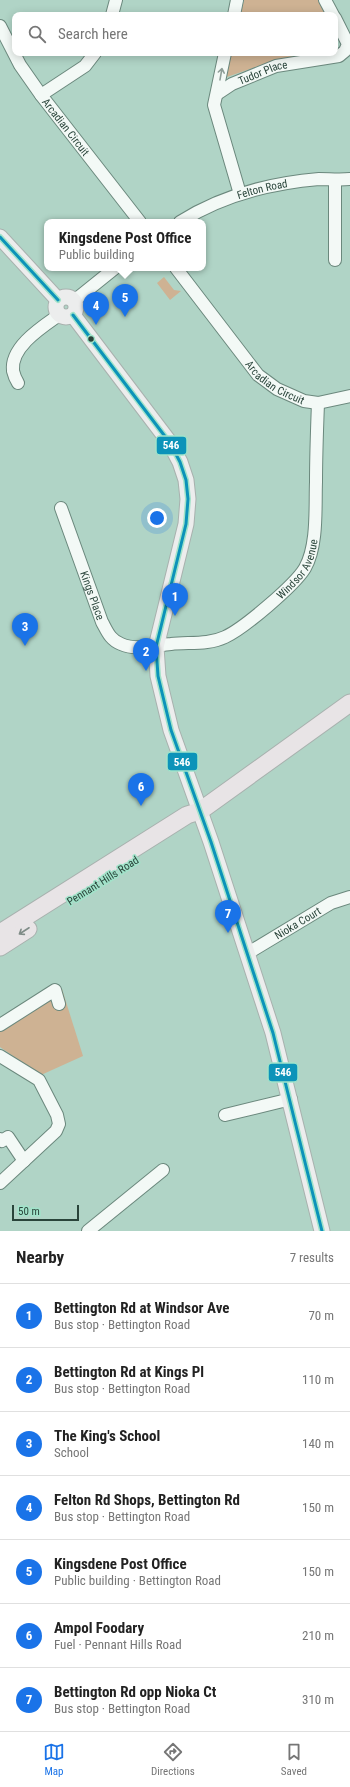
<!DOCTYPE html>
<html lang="en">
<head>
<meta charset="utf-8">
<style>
	:root { --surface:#fff; --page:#f6f6f6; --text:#222; --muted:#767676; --line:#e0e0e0; --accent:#1a73e8 }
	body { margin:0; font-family:"Roboto Condensed",sans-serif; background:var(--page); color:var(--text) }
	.scale { position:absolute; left:12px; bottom:10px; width:67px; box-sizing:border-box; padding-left:4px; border:2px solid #29443a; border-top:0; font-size:11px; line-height:14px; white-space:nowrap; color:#29443a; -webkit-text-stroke:3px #a1e3ca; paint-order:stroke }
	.you { position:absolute; left:157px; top:518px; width:14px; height:14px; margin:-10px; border:3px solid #fff; border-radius:50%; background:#1a73e8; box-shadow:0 0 0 6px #1a73e833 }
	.badge { display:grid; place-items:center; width:26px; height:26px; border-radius:50%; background:var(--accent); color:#fff; font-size:13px; font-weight:700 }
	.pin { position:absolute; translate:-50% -33px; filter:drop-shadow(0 1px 2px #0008) }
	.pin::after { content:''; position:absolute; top:21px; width:14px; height:12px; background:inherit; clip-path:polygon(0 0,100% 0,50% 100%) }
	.popup { position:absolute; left:44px; top:219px; width:162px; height:52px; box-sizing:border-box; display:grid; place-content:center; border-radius:8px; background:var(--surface); filter:drop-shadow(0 1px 3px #0005); font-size:13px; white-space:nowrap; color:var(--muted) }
	.popup b { font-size:15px; color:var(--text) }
	.popup::after { content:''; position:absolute; left:50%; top:100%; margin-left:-8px; border:8px solid transparent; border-top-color:var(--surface) }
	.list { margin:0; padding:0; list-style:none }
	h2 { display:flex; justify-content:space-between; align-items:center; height:52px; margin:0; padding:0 16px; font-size:17px }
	h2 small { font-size:13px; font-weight:400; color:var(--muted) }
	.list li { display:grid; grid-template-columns:26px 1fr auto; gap:12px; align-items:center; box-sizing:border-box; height:64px; padding:0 16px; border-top:1px solid var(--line) }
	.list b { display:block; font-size:15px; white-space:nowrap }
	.list p { margin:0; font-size:13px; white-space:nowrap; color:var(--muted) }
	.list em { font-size:13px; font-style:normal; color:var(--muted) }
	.icon { flex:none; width:22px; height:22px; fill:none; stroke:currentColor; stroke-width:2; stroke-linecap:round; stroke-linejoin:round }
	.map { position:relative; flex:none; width:350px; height:1231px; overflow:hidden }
	.search { position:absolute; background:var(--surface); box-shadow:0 2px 10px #0003; left:12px; right:12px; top:12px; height:44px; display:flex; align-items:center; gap:10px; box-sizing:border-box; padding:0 14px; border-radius:8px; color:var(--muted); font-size:15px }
	.sheet { height:500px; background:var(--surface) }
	nav { display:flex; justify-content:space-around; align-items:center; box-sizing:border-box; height:56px; border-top:1px solid var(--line); background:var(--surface); font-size:11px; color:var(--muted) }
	nav a { display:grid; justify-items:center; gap:2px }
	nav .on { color:var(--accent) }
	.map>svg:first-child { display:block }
</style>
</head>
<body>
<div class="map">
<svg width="350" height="1231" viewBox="0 0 350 1231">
	<rect width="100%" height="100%" fill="#b0d4c6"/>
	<g fill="#ceb293">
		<path d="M 244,0 L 321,0 L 329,15 L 240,15 Z"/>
		<path d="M 229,53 L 314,53 L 279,59 L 221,79 Z"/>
		<path d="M 164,277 L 174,290 L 181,291 L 170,300 L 157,283 Z"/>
		<path d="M 62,989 L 83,1056 L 41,1075 L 0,1047 L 0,1029 Z"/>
	</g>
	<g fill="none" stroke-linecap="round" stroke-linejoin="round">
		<defs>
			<g id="minor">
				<path d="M 325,0 L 333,15"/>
				<path d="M 112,15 L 116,0"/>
				<path d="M 234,15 L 237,0"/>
				<path id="s1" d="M 0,26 L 20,65 L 41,95 L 140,222"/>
				<path d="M 225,53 L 214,105 L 240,194"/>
				<path id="s2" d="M 217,94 L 232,84 L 276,66 L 339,56 L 345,51 L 348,44 L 335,18"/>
				<path d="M 41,95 L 85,66 L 95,53"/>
				<path id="s3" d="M 180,222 C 221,196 272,183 319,179 C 329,179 340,180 350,179"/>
				<path d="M 335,260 L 335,180"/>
				<path id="s4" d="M 176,268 L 258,375 L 277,389 L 304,401 L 318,403 L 350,396"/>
				<path d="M 74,301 L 115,268"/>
				<path d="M 18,383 C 16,380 14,375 13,371 C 10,347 42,327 59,315"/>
				<path id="s5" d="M 61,508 L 102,622 C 107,631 110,640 121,644 C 136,651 156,645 171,644 C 189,642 208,645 225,637 C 243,629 295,585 305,568 C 318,545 315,507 316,482 C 316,455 317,429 318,403"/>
				<path id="s6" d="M 248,953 L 331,903 L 350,897"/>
				<path d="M 0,1025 L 55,990 L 59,1004"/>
				<path d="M 0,1056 L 39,1080 L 57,1115 L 59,1124 L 56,1131 L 0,1183"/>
				<path d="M 225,1115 L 291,1099"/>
				<path d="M 0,1139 L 2,1141 L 8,1137 L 24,1161"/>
				<path d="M 88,1231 L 163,1170"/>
			</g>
			<g id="major">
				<path d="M 0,237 L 58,300"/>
				<circle cx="66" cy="307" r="10"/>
				<path d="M 73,315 L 170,443 L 180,462 L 186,480 L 188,499 L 186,524 L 156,647 L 158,676 L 171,730 L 211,842 L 273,1033 L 322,1231"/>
			</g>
			<g id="highway">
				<path d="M 0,933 L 187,815 L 200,811 L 350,703"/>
				<path d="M 0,947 L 28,929"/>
			</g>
		</defs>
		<use href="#minor" stroke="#6b887d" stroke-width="14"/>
		<use href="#major" stroke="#a8b1ae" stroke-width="17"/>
		<use href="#highway" stroke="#a8b1ae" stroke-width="19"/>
		<use href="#minor" stroke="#f3f9f6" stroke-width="12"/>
		<use href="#major" stroke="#eceded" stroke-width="15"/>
		<use href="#highway" stroke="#e8e4e6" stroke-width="17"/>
		<defs>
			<g id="bus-1">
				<path d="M 0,237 L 58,300"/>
				<path d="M 73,315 L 170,443 L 180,462 L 186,480 L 188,499 L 186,524 L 156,647 L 158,676 L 171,730 L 211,842 L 273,1033 L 322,1231"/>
			</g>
		</defs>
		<use href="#bus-1" stroke="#a1e3ca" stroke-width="6"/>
		<use href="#bus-1" stroke="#0c93b9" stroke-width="3"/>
	</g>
	<defs><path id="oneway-shaft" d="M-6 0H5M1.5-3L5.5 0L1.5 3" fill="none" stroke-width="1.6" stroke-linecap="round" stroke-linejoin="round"/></defs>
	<use stroke="#8e9e98" href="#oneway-shaft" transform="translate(221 74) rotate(-80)"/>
	<use stroke="#7f8c87" href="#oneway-shaft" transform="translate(24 931) rotate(147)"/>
	<circle fill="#29443a" stroke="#a1e3ca" stroke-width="1.5" cx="91" cy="339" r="3.5"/>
	<g text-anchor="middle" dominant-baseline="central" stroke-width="3" stroke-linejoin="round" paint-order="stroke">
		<g font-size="11" fill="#29443a" stroke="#a1e3ca">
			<text stroke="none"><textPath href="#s2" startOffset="51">Tudor Place</textPath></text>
			<text stroke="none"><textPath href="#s1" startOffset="121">Arcadian Circuit</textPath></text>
			<text stroke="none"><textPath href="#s3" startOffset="89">Felton Road</textPath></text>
			<text stroke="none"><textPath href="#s4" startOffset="153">Arcadian Circuit</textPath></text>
			<text stroke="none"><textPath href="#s5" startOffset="358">Windsor Avenue</textPath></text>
			<text stroke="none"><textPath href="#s5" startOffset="93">Kings Place</textPath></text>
			<text transform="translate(103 881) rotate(-32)">Pennant Hills Road</text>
			<text stroke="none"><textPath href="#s6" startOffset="58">Nioka Court</textPath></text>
		</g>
	</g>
	<g stroke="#a1e3ca" stroke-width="1.5">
		<rect x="156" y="436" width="31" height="19" rx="4" fill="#0c93b9"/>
		<rect x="167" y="752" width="31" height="19" rx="4" fill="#0c93b9"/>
		<rect x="268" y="1063" width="30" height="19" rx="4" fill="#0c93b9"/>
	</g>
	<g font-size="11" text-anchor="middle" font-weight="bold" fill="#fff">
		<text x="171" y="449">546</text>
		<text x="182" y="766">546</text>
		<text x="283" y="1076">546</text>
	</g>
</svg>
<div class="scale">50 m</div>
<div class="you"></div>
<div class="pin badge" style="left:175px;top:616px">1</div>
<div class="pin badge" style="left:146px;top:671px">2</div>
<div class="pin badge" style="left:25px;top:646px">3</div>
<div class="pin badge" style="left:96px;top:325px">4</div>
<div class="pin badge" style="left:125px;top:317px">5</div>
<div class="popup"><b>Kingsdene Post Office</b>Public building</div>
<div class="pin badge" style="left:141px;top:806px">6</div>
<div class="pin badge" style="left:228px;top:933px">7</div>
<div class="search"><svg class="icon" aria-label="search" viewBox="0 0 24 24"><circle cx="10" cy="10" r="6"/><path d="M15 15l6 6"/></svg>Search here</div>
</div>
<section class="sheet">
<h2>Nearby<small>7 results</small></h2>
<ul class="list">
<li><span class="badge">1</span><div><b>Bettington Rd at Windsor Ave</b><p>Bus stop · Bettington Road</p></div><em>70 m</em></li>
<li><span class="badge">2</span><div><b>Bettington Rd at Kings Pl</b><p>Bus stop · Bettington Road</p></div><em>110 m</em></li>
<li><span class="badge">3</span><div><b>The King's School</b><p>School</p></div><em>140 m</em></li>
<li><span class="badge">4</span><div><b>Felton Rd Shops, Bettington Rd</b><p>Bus stop · Bettington Road</p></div><em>150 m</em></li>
<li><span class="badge">5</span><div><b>Kingsdene Post Office</b><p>Public building · Bettington Road</p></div><em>150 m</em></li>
<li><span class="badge">6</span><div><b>Ampol Foodary</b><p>Fuel · Pennant Hills Road</p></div><em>210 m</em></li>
<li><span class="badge">7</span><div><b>Bettington Rd opp Nioka Ct</b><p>Bus stop · Bettington Road</p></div><em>310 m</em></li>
</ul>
</section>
<nav>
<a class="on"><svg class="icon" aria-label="map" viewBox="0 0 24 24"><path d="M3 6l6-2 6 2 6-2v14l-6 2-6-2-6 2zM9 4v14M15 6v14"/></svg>Map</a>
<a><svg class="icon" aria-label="directions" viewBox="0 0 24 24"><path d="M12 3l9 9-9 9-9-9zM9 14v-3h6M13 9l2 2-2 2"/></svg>Directions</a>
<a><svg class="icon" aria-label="saved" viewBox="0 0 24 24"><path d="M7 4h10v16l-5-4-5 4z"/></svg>Saved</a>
</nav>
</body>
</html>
